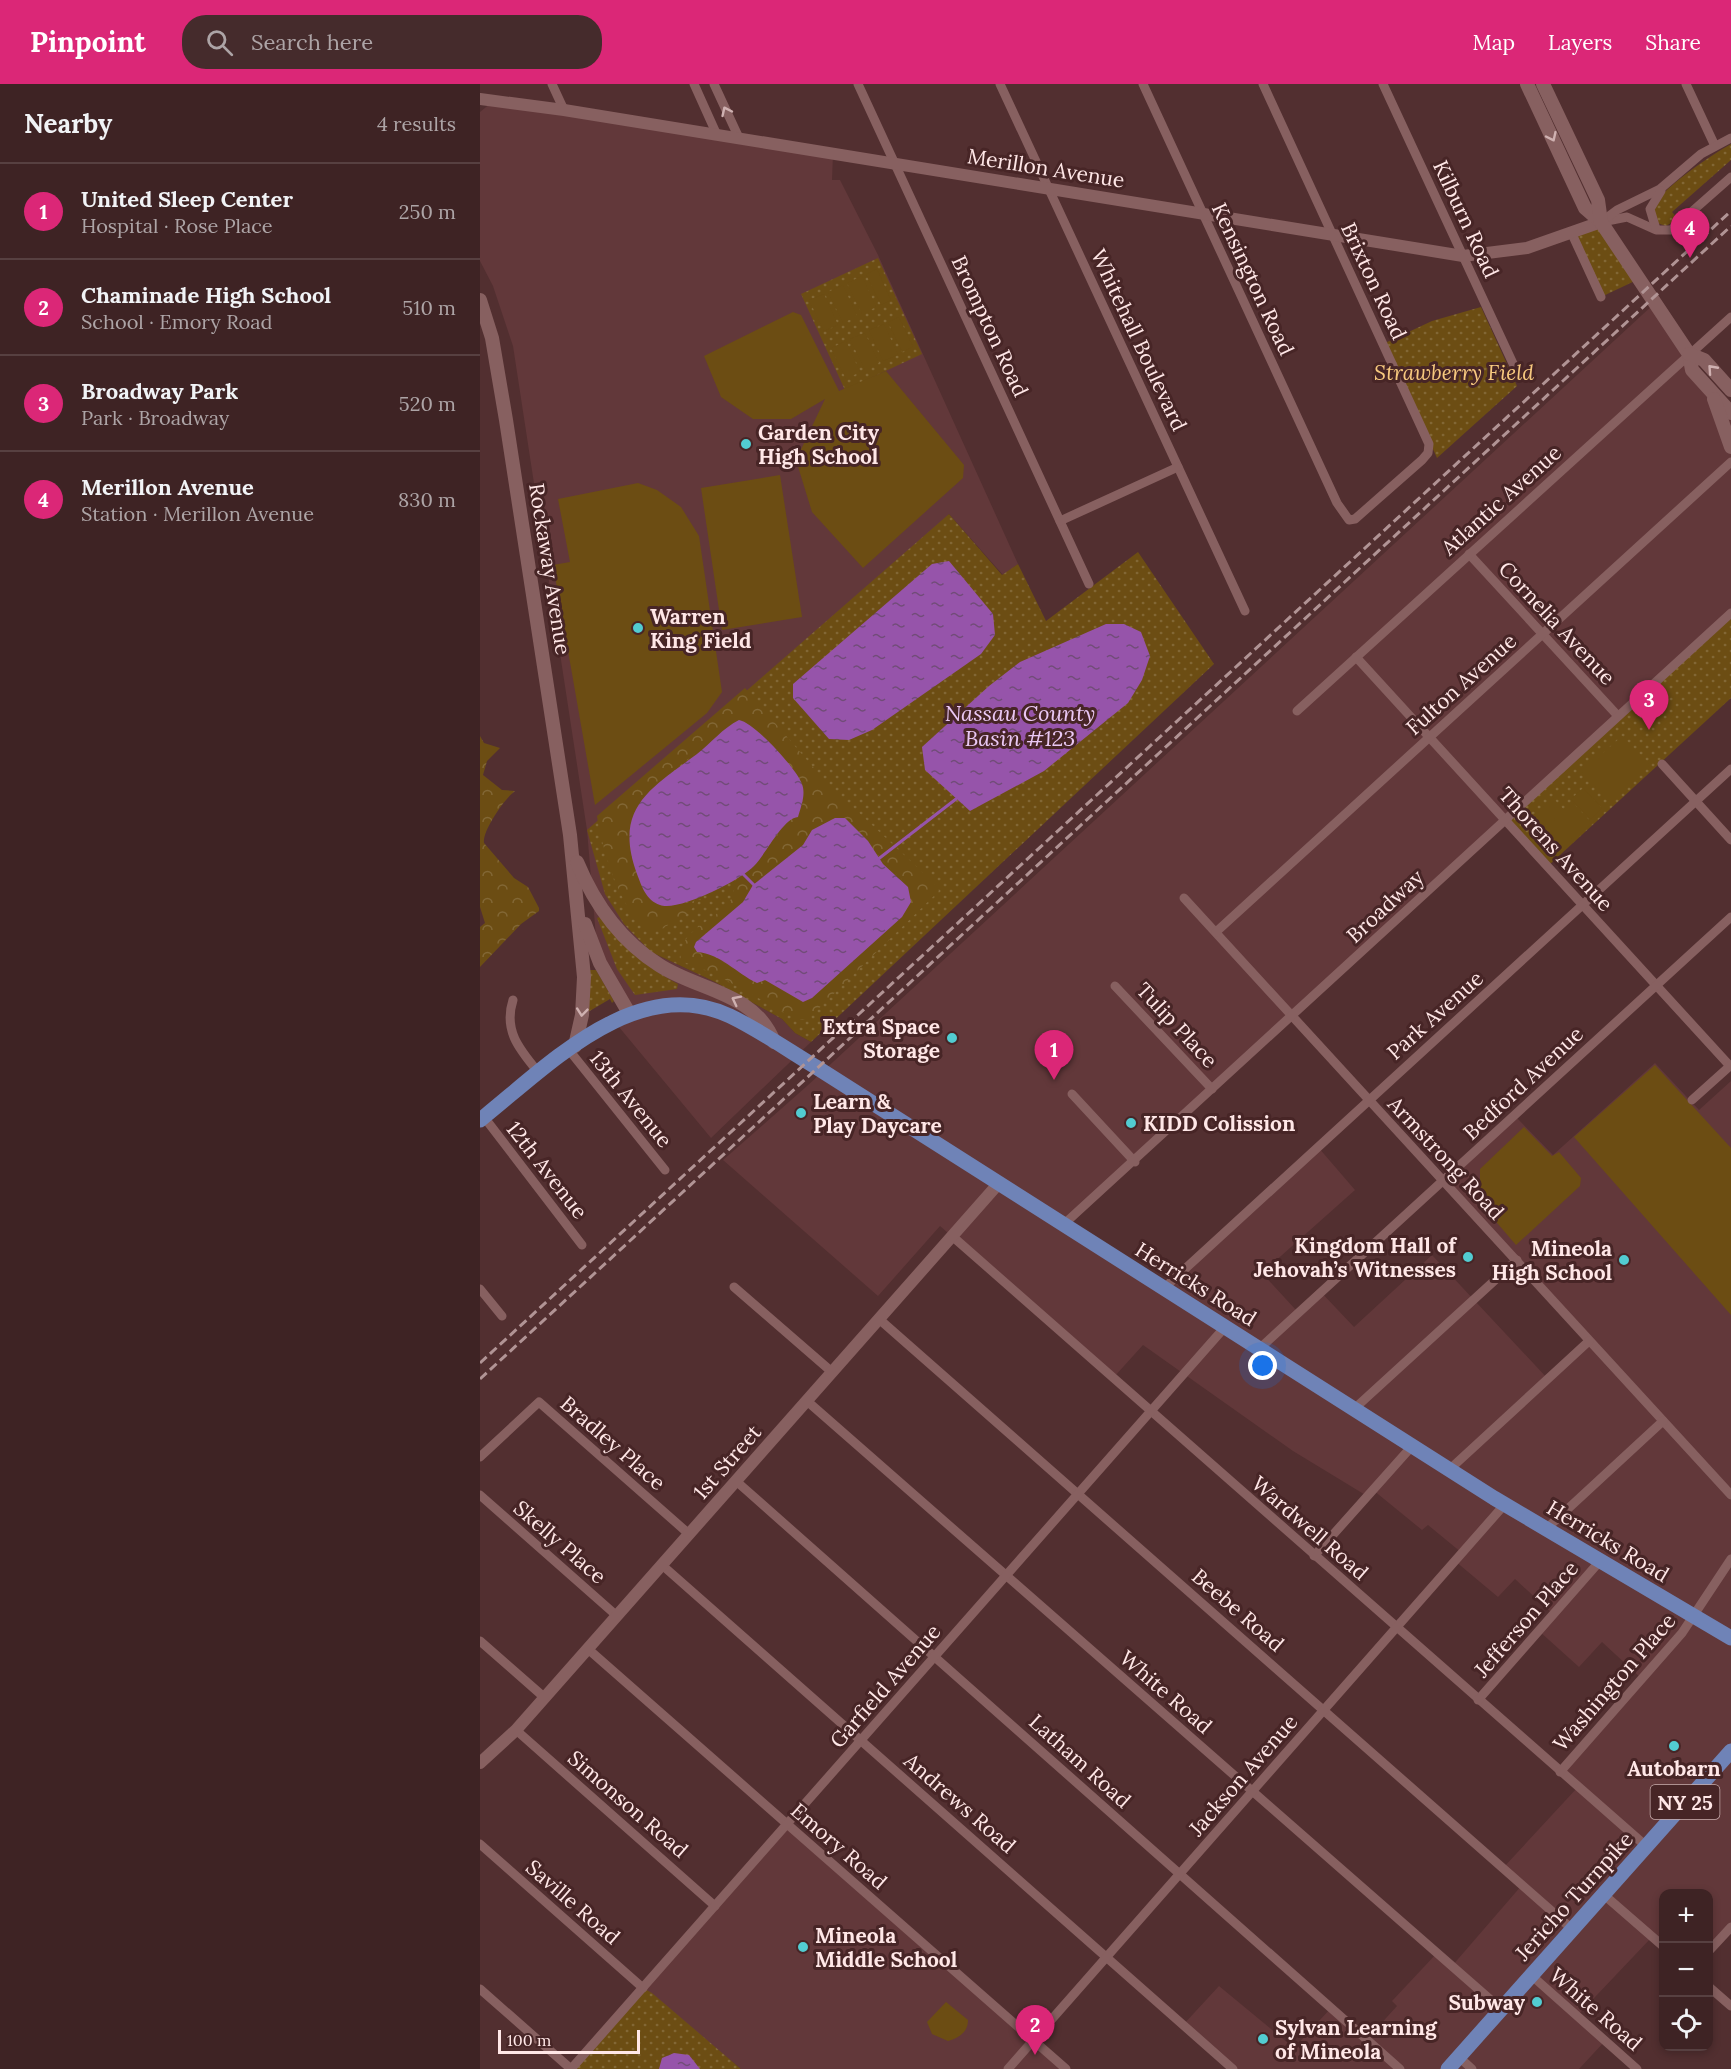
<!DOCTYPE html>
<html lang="en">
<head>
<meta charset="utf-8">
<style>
	:root { --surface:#3e2324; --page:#452b2c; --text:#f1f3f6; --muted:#ada4a6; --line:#574041; --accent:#db2777 }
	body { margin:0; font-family:Lora,serif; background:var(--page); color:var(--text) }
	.controls { position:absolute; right:18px; bottom:18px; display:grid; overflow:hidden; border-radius:12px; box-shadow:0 3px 9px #0003 }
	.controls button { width:54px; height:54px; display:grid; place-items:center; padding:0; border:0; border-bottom:2px solid var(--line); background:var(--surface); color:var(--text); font:30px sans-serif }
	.scale { position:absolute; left:18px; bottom:15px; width:142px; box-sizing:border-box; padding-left:6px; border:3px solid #ffe7e7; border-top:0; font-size:16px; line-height:21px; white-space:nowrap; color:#ffe7e7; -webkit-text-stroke:4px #472526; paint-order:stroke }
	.you { position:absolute; left:783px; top:1282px; width:21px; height:21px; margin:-15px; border:4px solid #fff; border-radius:50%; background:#1a73e8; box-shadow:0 0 0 9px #1a73e833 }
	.badge { display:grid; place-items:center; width:39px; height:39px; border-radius:50%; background:var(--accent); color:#fff; font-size:20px; font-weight:700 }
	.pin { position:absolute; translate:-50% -50px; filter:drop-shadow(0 2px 3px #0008) }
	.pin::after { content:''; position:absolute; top:32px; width:21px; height:18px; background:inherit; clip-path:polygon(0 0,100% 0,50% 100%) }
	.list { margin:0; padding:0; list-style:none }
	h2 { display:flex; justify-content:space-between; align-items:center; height:78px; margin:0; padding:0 24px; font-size:26px }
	h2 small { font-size:20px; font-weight:400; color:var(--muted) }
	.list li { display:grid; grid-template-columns:39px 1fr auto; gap:18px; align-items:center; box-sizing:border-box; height:96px; padding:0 24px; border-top:2px solid var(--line) }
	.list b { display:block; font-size:22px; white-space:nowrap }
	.list p { margin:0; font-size:20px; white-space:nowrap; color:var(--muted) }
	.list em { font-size:20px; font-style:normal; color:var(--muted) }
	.icon { flex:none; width:33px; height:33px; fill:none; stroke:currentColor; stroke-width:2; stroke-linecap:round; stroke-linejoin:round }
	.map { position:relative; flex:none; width:1251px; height:1985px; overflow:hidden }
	header { display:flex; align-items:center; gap:36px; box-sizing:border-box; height:84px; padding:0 30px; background:var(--accent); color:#fff }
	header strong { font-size:28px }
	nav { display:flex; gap:33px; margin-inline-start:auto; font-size:21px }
	.search { width:420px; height:54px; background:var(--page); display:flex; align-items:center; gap:15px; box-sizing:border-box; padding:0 21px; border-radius:24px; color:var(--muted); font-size:22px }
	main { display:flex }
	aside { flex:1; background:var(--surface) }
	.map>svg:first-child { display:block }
</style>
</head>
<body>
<header>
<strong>Pinpoint</strong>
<div class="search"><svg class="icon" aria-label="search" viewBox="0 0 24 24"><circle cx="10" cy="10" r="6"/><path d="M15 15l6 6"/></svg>Search here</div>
<nav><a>Map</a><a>Layers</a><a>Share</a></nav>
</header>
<main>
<aside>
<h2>Nearby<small>4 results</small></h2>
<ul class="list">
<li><span class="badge">1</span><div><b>United Sleep Center</b><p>Hospital · Rose Place</p></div><em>250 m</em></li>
<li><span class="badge">2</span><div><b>Chaminade High School</b><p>School · Emory Road</p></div><em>510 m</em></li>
<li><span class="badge">3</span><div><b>Broadway Park</b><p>Park · Broadway</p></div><em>520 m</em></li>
<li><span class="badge">4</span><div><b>Merillon Avenue</b><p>Station · Merillon Avenue</p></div><em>830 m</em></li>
</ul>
</aside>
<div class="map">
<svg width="1251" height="1985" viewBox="0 0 1251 1985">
	<defs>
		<pattern id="grass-dots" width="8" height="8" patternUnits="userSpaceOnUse" patternTransform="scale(1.5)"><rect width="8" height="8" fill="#6c4d13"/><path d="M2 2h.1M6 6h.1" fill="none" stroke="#826735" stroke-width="1.8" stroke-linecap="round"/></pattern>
		<pattern id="forest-crowns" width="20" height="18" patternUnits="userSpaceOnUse" patternTransform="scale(1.5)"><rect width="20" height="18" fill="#6c4d13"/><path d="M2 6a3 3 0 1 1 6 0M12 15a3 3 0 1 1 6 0" fill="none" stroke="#826735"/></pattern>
		<pattern id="water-ripples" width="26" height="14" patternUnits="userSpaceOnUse" patternTransform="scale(1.5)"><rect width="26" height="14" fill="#9654aa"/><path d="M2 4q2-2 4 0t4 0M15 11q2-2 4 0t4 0" fill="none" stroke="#714c78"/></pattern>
	</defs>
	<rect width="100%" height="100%" fill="#522f30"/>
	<g fill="#62383a">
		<path d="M 11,19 L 353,70 L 352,96 L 360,96 L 398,171 L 538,480 L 523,491 L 469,430 L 171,868 L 235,898 L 302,935 L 315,949 L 331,958 L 231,1054 L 134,937 L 149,929 L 118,877 L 107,746 L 33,262 L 13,202 L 0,177 L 0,28 Z"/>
		<path d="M 1175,219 L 1251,329 L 1251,528 L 583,1140 L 684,1204 L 838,1063 L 875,1106 L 782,1189 L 816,1226 L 838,1205 L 874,1243 L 952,1171 L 1068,1295 L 1109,1257 L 965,1096 L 1035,1032 L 1073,1071 L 1175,979 L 1219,1026 L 1251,997 L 1251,1843 L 1229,1868 L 1228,1810 L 1184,1810 L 1183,1863 L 1172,1853 L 1097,1932 L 1125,1957 L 1099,1985 L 753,1985 L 703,1941 L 739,1902 L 814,1964 L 851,1924 L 887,1955 L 917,1922 L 912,1917 L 957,1869 L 972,1882 L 1042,1801 L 1023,1784 L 1097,1704 L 1080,1688 L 1161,1594 L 1122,1558 L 1099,1583 L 1059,1547 L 1073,1530 L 1035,1495 L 1018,1513 L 975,1477 L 982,1469 L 948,1441 L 942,1446 L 893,1406 L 887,1412 L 813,1367 L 663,1261 L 634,1293 L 460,1142 L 398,1212 L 243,1076 L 327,1002 Z"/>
		<path d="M 307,1740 L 586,1985 L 261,1985 L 163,1904 Z"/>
	</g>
	<g fill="url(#grass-dots)">
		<path d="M 1251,60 L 1251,76 L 1192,128 L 1198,135 L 1186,142 L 1177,139 C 1174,133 1172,128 1175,121 C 1183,103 1233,70 1251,60 Z"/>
		<path d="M 1121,138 L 1159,195 L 1121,213 L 1092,150 Z"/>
		<path d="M 398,174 L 442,270 L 365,306 L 321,210 Z"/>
		<path d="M 1001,223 L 1037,302 L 957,374 L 905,259 L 952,237 Z"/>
		<path d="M 469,430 L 522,491 L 538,480 L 566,537 L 658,468 L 734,580 L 331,958 L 315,949 L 302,935 L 235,898 L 171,868 L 144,840 L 125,810 L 107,746 Z"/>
		<path d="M 1251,528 L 1251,614 L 1068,782 L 1025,736 Z"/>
		<path d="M 122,832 C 145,864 163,881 198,900 L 197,905 L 155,911 L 137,885 L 117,834 Z"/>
		<path d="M 110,886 L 116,886 L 134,917 L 132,919 L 130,915 L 108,928 Z"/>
		<path d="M 163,1904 L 172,1909 L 261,1985 L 91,1985 Z"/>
	</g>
	<g fill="url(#forest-crowns)" fill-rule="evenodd">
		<path d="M 265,604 L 345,697 L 454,799 L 459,807 L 328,935 L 318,936 L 233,889 L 201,877 C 196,847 234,838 249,818 C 256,810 253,800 259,792 C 263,790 268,788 272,785 C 286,773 299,735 318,732 L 324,715 L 322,700 L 277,646 L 251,640 L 176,701 L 154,727 L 179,821 L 191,823 L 221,815 L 205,832 L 177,847 C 144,844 121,761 117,732 ZM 355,734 L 365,734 C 387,753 399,777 422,795 L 297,903 L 285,896 L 277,899 C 255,888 241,871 216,868 L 216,858 L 263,818 L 273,801 L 323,761 L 332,746 Z"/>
		<path d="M 0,652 L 4,659 L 20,664 L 7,677 L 3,691 L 22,706 L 35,707 C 25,714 2,747 4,759 L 34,794 L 48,803 L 59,824 L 59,827 L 41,840 L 0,883 L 0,843 L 5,839 L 0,823 Z"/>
	</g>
	<g fill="#6c4d13">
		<path d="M 397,185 L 411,216 L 401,221 L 386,190 Z"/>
		<path d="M 382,192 L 396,223 L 382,230 L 367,199 Z"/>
		<path d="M 363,201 L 377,232 L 363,239 L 348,208 Z"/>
		<path d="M 344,210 L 358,241 L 344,247 L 329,216 Z"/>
		<path d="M 313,228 L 321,231 L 359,307 L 406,287 L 484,381 L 483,394 L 383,484 L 332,428 L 316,376 L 345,315 L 311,335 L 273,335 L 241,313 L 224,272 Z"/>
		<path d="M 419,233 L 433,263 L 422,268 L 408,238 Z"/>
		<path d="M 404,240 L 418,271 L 403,277 L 389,246 Z"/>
		<path d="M 385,249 L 399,279 L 385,286 L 370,255 Z"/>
		<path d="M 366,257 L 380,288 L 366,295 L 351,264 Z"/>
		<path d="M 300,391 L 322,533 L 242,546 L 221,404 Z"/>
		<path d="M 158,399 L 177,406 L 201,423 L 219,452 L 242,608 L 227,629 L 115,721 L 73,481 L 90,478 L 78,415 Z"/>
		<path d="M 1142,652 L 1169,680 L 1129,717 L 1102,688 Z"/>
		<path d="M 1103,704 L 1122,724 L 1111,735 L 1091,715 Z"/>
		<path d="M 1073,714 L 1084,726 L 1055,752 L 1044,740 Z"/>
		<path d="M 1093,719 L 1110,737 L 1073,772 L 1056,754 Z"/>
		<path d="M 1175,981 L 1251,1064 L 1251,1231 L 1094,1053 Z"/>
		<path d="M 1044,1043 L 1072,1072 L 1079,1068 L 1101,1094 L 1100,1102 L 1036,1161 L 1000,1119 L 1000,1085 Z"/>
		<path d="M 466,1918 L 488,1936 C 488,1948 479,1954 468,1957 L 452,1950 L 447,1938 Z"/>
	</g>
	<g fill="url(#water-ripples)">
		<path d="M 469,477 L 513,530 L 515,551 L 501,570 L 392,646 L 369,656 L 349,655 L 313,614 L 313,600 L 452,480 Z"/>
		<path d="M 626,540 L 644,540 L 661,548 L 670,572 L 662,596 L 648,619 L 564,687 L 490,727 L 445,686 L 442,663 L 509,602 L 540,578 Z"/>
		<path d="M 259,636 C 275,639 316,684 322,700 C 326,711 321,722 318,733 C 303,734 286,770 274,782 C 261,796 198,828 180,821 C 166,816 162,803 157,790 C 133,724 170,705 217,670 C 231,659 243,644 259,636 Z"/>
		<path d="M 355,734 L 365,734 L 388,757 L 403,780 L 428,803 L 431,818 L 422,833 L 332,914 L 323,918 L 285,896 L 277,899 C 256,889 241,870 217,868 L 214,863 L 216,858 L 263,818 L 273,801 L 323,761 L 332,746 Z"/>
		<path d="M 194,1969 L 209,1971 L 220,1985 L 179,1985 L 182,1974 Z"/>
	</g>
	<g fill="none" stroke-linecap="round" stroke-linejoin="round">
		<g stroke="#9654aa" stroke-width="3">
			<path d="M 397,776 L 476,715"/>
			<path d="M 263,790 L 275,802"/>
		</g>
		<g stroke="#876060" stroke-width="9">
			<path d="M 72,0 L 84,26"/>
			<path d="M 214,0 L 237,51"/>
			<path d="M 234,0 L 259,54"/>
			<path d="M 378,0 L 609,500"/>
			<path d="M 520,0 L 765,527"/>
			<path d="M 663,0 L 857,419 L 869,436 L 875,435 L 942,376 L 948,369 L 949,360 L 783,0"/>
			<path d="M 903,0 L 1036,286"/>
			<path d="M 1206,0 L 1235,62"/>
			<path d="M 1127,137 L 1147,133 L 1176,146 L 1191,146 L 1251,93"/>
			<path d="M 1121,138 L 1137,126 L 1180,105 L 1221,70 L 1251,54"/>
			<path d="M 1176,145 L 1170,125 L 1181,107"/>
			<path d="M 1092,150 L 1121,213"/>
			<path d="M 580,437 L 698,383"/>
			<path d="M 989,470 L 1138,632"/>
			<path d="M 876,573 L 1250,982"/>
			<path d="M 817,627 L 1251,233"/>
			<path d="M 1182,680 L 1251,756"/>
			<path d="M 704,814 L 1251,1411"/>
			<path d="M 736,848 L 1251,378"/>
			<path d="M 635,902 L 732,1005"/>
			<path d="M 33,916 C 23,947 40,966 59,989"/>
			<path d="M 89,966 L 185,1086"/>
			<path d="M 592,1010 L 655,1078"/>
			<path d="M 1212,1016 L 1251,981"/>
			<path d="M 4,1033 L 102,1161"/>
			<path d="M 583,1141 L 1251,529"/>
			<path d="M 472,1152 L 1166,1762"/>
			<path d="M 254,1203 L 352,1288"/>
			<path d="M 0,1205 L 22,1232"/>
			<path d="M 683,1205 L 1251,685"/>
			<path d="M 399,1235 L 1092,1845"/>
			<path d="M 779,1265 L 1251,833"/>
			<path d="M 327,1317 L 1021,1925"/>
			<path d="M 874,1325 L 1037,1176"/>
			<path d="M 0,1373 L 59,1318 L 209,1450"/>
			<path d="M 970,1385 L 1109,1257"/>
			<path d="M 256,1397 L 920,1985"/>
			<path d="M 0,1411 L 137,1532"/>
			<path d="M 1066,1445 L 1183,1337"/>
			<path d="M 834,1472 L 933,1361"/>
			<path d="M 182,1481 L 753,1985"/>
			<path d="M 0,1557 L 65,1614"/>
			<path d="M 108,1565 L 586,1985"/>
			<path d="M 998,1616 L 1120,1477"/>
			<path d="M 36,1646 L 235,1822"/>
			<path d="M 1080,1688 L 1202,1549 L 1251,1475"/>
			<path d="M 0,1760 L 163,1904"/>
			<path d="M 1123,1810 L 1184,1863"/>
			<path d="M 1228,1868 L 1251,1843"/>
			<path d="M 1051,1891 L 1157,1985"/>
			<path d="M 1228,1902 L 1251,1922"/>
			<path d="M 0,1905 L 91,1985"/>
			<path d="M 979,1973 L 992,1985"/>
			<path d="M 91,1985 L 745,1243"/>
			<path d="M 528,1985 L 1025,1420"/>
		</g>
		<g stroke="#876060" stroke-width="12">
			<path d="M 0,15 L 84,26 L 983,172 L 1047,164 L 1121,138"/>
			<path d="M 0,1679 L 36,1646 L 519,1099"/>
		</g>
		<g stroke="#876060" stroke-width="14">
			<path d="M 1047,0 L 1105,124 L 1121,138"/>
			<path d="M 1063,0 L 1118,116 L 1121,138 L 1209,270 L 1212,286 L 1251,329"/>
			<path d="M 0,216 L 12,254 L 26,336 L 90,751 L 104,893 L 102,931 L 95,962"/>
			<path d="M 1209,270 L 1224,276 L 1251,306"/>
			<path d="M 1234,315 L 1251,363"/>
			<path d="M 97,778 C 114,819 141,857 179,881 C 219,907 275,908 294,958"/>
			<path d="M 105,840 L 120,879 L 149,929"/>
		</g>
		<g stroke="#6f83b7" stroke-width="15">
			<path d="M 0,1036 C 67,983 156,888 250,932 C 279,946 308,966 336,983 L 1014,1414 L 1251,1554"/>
			<path d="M 968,1985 L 1251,1667"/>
		</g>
		<g stroke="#b19495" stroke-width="3" stroke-dasharray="9 4.5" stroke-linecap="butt">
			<path d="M 0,1279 L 1251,127"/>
			<path d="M 0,1295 L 1251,142"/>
		</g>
	</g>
	<defs><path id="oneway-chevron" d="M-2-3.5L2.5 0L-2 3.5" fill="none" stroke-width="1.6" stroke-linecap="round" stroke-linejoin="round" transform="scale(1.5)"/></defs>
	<g stroke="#cfb1b1">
		<use href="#oneway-chevron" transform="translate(246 27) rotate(-115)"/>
		<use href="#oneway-chevron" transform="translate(1072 53) rotate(65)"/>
		<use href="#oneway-chevron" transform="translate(1232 285) rotate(-132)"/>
		<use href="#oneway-chevron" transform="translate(256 916) rotate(-153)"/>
		<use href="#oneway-chevron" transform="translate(102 928) rotate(96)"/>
	</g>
	<g fill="#52ccd1" stroke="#472526" stroke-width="2">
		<circle cx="266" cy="360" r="6"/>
		<circle cx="158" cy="544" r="6"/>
		<circle cx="472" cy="954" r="6"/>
		<circle cx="321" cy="1029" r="6"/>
		<circle cx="651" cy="1039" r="6"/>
		<circle cx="988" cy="1173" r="6"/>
		<circle cx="1144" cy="1176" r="6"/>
		<circle cx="1194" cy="1662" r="6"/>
		<circle cx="323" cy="1863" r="6"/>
		<circle cx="1057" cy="1918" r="6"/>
		<circle cx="783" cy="1955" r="6"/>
	</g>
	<g text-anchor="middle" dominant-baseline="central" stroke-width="6" stroke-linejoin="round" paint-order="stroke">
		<rect fill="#472526" stroke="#c8adad" stroke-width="1.5" x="1170.5" y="1701" width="69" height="34" rx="4.5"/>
		<g font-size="20" font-weight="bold" fill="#ffe7e7">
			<text x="1205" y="1718">NY 25</text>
		</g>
		<g font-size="21" fill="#ffe7e7" stroke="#472526">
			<text transform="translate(566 84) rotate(9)">Merillon Avenue</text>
			<text transform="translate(986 135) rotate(65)">Kilburn Road</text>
			<text transform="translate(773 195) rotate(65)">Kensington Road</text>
			<text transform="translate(894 197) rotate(65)">Brixton Road</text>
			<text transform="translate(510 242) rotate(65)">Brompton Road</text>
			<text transform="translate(659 256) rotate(65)">Whitehall Boulevard</text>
			<text transform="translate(1021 416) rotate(-42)">Atlantic Avenue</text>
			<text transform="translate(70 485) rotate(81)">Rockaway Avenue</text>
			<text transform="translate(1077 539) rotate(47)">Cornelia Avenue</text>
			<text transform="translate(981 600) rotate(-42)">Fulton Avenue</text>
			<text transform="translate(1076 765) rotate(48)">Thorens Avenue</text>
			<text transform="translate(905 822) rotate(-43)">Broadway</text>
			<text transform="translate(955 931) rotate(-42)">Park Avenue</text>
			<text transform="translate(697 941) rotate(47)">Tulip Place</text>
			<text transform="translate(1043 999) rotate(-43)">Bedford Avenue</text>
			<text transform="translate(151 1015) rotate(51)">13th Avenue</text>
			<text transform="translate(966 1074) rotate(47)">Armstrong Road</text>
			<text transform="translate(67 1086) rotate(52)">12th Avenue</text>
			<text transform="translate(716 1200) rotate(32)">Herricks Road</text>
			<text transform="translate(133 1359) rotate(41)">Bradley Place</text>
			<text transform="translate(247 1378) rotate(-49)">1st Street</text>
			<text transform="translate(830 1444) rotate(41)">Wardwell Road</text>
			<text transform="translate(1128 1457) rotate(31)">Herricks Road</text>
			<text transform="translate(80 1458) rotate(41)">Skelly Place</text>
			<text transform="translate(758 1526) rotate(41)">Beebe Road</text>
			<text transform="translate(1046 1535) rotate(-49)">Jefferson Place</text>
			<text transform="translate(1134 1598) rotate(-49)">Washington Place</text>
			<text transform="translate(405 1602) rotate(-49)">Garfield Avenue</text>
			<text transform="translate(686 1608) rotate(41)">White Road</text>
			<text transform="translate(600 1677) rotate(42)">Latham Road</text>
			<text transform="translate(763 1691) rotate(-49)">Jackson Avenue</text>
			<text transform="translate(480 1719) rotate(41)">Andrews Road</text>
			<text transform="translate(148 1720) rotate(41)">Simonson Road</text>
			<text transform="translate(359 1762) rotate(41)">Emory Road</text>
			<text transform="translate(1094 1812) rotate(-48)">Jericho Turnpike</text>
			<text transform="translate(93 1818) rotate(41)">Saville Road</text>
			<text transform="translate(1116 1925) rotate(41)">White Road</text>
		</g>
		<g font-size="21" font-style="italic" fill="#f7c97f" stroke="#472526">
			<text x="974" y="288">Strawberry Field</text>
		</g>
		<g font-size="21" font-weight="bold" fill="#ffe7e7" stroke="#472526" text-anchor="start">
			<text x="278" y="348">Garden City<tspan x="278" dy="24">High School</tspan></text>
			<text x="170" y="532">Warren<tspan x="170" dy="24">King Field</tspan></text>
			<text x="460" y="942" text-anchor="end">Extra Space<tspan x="460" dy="24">Storage</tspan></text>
			<text x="333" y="1017">Learn &amp;<tspan x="333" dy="24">Play Daycare</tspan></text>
			<text x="663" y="1039">KIDD Colission</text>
			<text x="976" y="1161" text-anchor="end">Kingdom Hall of<tspan x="976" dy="24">Jehovah’s Witnesses</tspan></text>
			<text x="1132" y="1164" text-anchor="end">Mineola<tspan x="1132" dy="24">High School</tspan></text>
			<text x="1194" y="1684" text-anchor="middle">Autobarn</text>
			<text x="335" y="1851">Mineola<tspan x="335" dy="24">Middle School</tspan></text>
			<text x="1045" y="1918" text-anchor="end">Subway</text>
			<text x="795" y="1943">Sylvan Learning<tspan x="795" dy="24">of Mineola</tspan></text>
		</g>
		<g font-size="22" font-style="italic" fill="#eac8f4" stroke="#472526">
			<text x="540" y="629">Nassau County<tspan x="540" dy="25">Basin #123</tspan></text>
		</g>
	</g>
</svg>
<div class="controls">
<button>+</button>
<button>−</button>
<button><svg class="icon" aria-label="locate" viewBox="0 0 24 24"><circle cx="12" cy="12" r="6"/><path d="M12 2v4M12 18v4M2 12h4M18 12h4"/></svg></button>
</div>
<div class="scale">100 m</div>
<div class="you"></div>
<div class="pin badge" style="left:574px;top:996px">1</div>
<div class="pin badge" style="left:555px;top:1971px">2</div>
<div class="pin badge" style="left:1169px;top:646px">3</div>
<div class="pin badge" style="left:1210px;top:174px">4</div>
</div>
</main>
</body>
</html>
